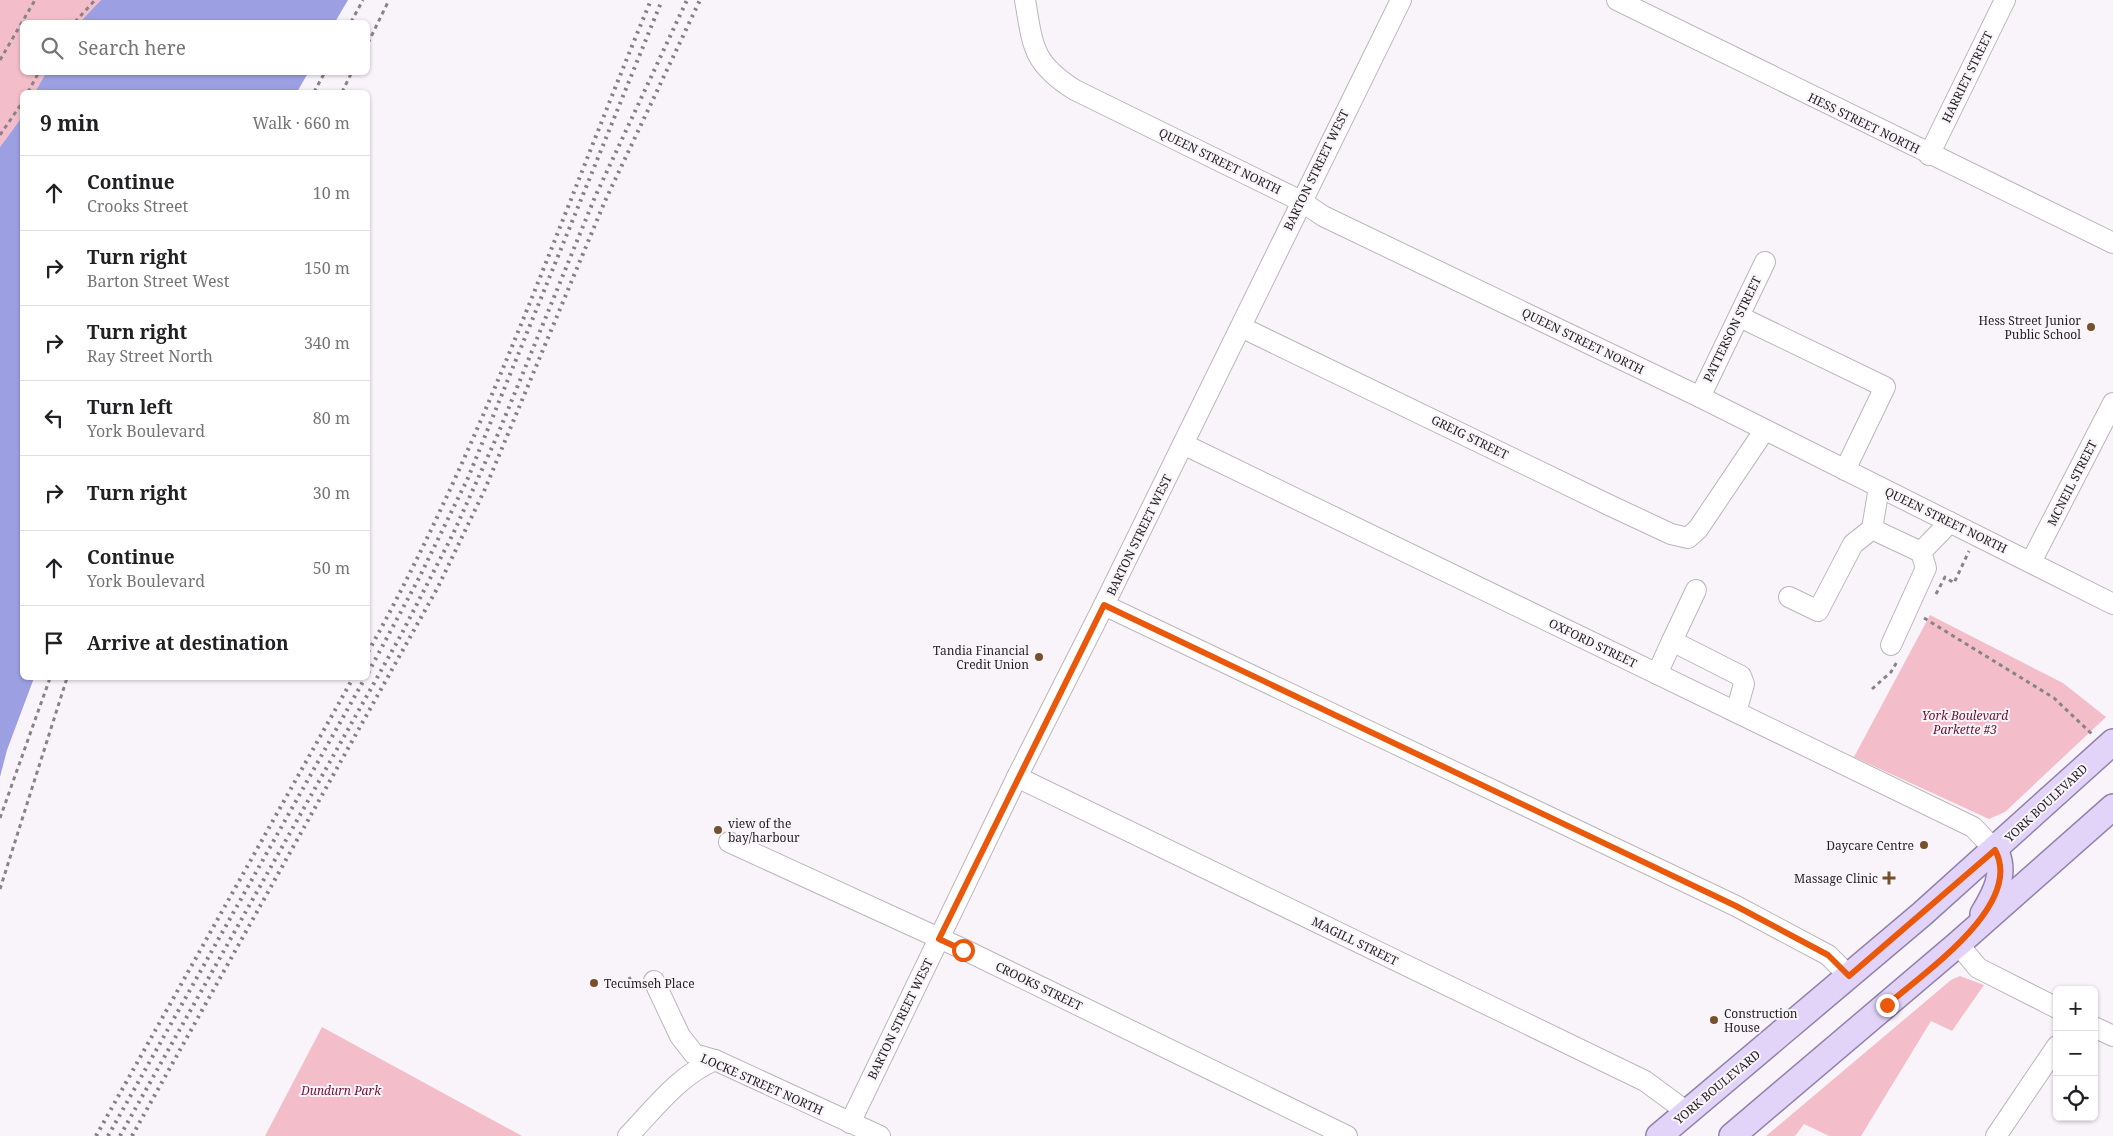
<!DOCTYPE html>
<html lang="en">
<head>
<meta charset="utf-8">
<style>
	:root { --surface:#fff; --page:#f2f2f2; --text:#202124; --muted:#757577; --line:#e0e0e0 }
	body { margin:0; font-family:"Noto Serif",serif; background:var(--page); color:var(--text) }
	.controls { position:absolute; right:15px; bottom:15px; display:grid; overflow:hidden; border-radius:8px; box-shadow:0 1px 4px #0004 }
	.controls button { width:45px; height:45px; display:grid; place-items:center; padding:0; border:0; border-bottom:1px solid var(--line); background:var(--surface); color:var(--text); font:25px sans-serif }
	.stop { position:absolute; width:15px; height:15px; margin:-11px; border:4px solid #ea580c; border-radius:50%; background:#fff }
	.stop.end { background:#ea580c; border-color:#fff; box-shadow:0 1px 5px #0008 }
	.list { margin:0; padding:0; list-style:none }
	h2 { display:flex; justify-content:space-between; align-items:center; height:65px; margin:0; padding:0 20px; font-size:21px }
	h2 small { font-size:16px; font-weight:400; color:var(--muted) }
	.list li { display:grid; grid-template-columns:32px 1fr auto; gap:15px; align-items:center; box-sizing:border-box; height:75px; padding:0 20px; border-top:1px solid var(--line) }
	.list b { display:block; font-size:19px; white-space:nowrap }
	.list p { margin:0; font-size:16px; white-space:nowrap; color:var(--muted) }
	.list em { font-size:16px; font-style:normal; color:var(--muted) }
	.icon { flex:none; width:28px; height:28px; fill:none; stroke:currentColor; stroke-width:2; stroke-linecap:round; stroke-linejoin:round }
	.map { position:relative; flex:none; width:2113px; height:1136px; overflow:hidden }
	.search { position:absolute; background:var(--surface); box-shadow:0 1px 4px #0004; left:20px; top:20px; width:350px; height:55px; display:flex; align-items:center; gap:12px; box-sizing:border-box; padding:0 18px; border-radius:8px; color:var(--muted); font-size:19px }
	.panel { position:absolute; background:var(--surface); box-shadow:0 1px 4px #0004; left:20px; top:90px; width:350px; height:590px; border-radius:8px }
	.map>svg:first-child { display:block }
</style>
</head>
<body>
<div class="map">
<svg width="2113" height="1136" viewBox="0 0 2113 1136">
	<rect width="100%" height="100%" fill="#f9f4f9"/>
	<g fill="#f3beca">
		<path d="M 0,0 L 101,0 L 80,22 L 22,22 L 22,72 L 46,73 L 35,92 L 22,92 L 22,117 L 0,147 Z"/>
		<path d="M 1930,615 L 2063,683 L 2106,717 L 2005,812 L 1989,819 L 1854,757 Z"/>
		<path d="M 1960,976 L 1984,985 L 1952,1031 L 1931,1021 L 1861,1136 L 1829,1136 L 1804,1124 L 1795,1136 L 1766,1136 L 1951,980 Z"/>
		<path d="M 322,1027 L 522,1136 L 265,1136 Z"/>
	</g>
	<g fill="#9d9fe3">
		<path d="M 101,0 L 348,0 L 335,22 L 80,22 Z"/>
		<path d="M 46,73 L 46,72 L 308,73 L 297,92 L 35,92 Z"/>
		<path d="M 22,117 L 22,678 L 34,678 L 7,750 L 0,777 L 0,147 Z"/>
	</g>
	<g fill="none" stroke-linecap="round" stroke-linejoin="round">
		<defs>
			<g id="minor">
				<path d="M 1025,0 C 1033,46 1032,63 1075,90 L 1301,201 L 1323,216 L 1700,397 L 2113,604"/>
				<path d="M 1617,0 L 2113,243"/>
				<path d="M 1929,155 L 2005,0"/>
				<path d="M 1740,317 L 1885,387 L 1845,470"/>
				<path d="M 1241,327 L 1609,505 L 1671,534 L 1688,538 L 1698,529 L 1764,431"/>
				<path d="M 1700,397 L 1765,262"/>
				<path d="M 1183,444 L 1973,827 L 1995,850"/>
				<path d="M 1879,487 L 1872,529 L 1921,552 L 1950,522"/>
				<path d="M 2031,562 L 2113,403"/>
				<path d="M 1789,597 L 1818,611 L 1853,544 L 1872,529"/>
				<path d="M 1104,605 L 1736,906 L 1828,955 L 1849,976"/>
				<path d="M 1672,641 L 1696,590"/>
				<path d="M 1891,645 L 1926,568 L 1921,552"/>
				<path d="M 1657,674 L 1672,641 L 1741,676 L 1744,684 L 1736,712"/>
				<path d="M 1017,777 L 1645,1081 L 1687,1112"/>
				<path d="M 729,842 L 963,949 L 1347,1136"/>
				<path d="M 1958,944 L 1978,968 L 2057,1008"/>
				<path d="M 654,981 L 680,1036 L 694,1054 L 715,1060 L 880,1136"/>
				<path d="M 2094,1027 L 2113,1036"/>
				<path d="M 850,1123 L 1017,777 L 1102,609 L 1401,0"/>
				<path d="M 628,1136 C 655,1108 678,1076 715,1060"/>
				<path d="M 1996,1136 L 2057,1046"/>
			</g>
			<g id="major">
				<path d="M 1983,914 C 1995,894 2007,873 1995,850"/>
				<path d="M 1659,1136 L 1922,914 L 2113,742"/>
				<path d="M 1732,1136 L 1958,944 L 2113,807"/>
			</g>
		</defs>
		<use href="#minor" stroke="#bbb6bb" stroke-width="22"/>
		<use href="#major" stroke="#9282aa" stroke-width="28"/>
		<g stroke="#878387" stroke-width="3" stroke-dasharray="4 4" stroke-linecap="butt">
			<path d="M 75,22 L 95,0"/>
			<path d="M 351,22 L 363,0"/>
			<path d="M 368,43 L 389,0"/>
			<path d="M 0,60 L 35,0"/>
			<path d="M 28,92 L 39,72"/>
			<path d="M 314,92 L 325,72"/>
			<path d="M 342,92 L 352,72"/>
			<path d="M 0,135 L 22,103"/>
			<path d="M 1936,594 L 1945,577 L 1954,583 L 1969,551"/>
			<path d="M 1924,618 L 2054,698 L 2093,735"/>
			<path d="M 1872,689 L 1891,672 L 1898,660"/>
			<path d="M 0,818 L 50,678"/>
			<path d="M 0,889 L 67,678"/>
			<path d="M 629,977 L 636,989"/>
		</g>
		<use href="#minor" stroke="#fff" stroke-width="20"/>
		<use href="#major" stroke="#e2d4f8" stroke-width="25"/>
		<g stroke="#848184" stroke-width="4" stroke-dasharray="2.5 5" stroke-linecap="butt">
			<path d="M 368,652 C 484,444 560,218 651,0"/>
			<path d="M 368,673 L 419,578 L 468,478 L 662,0"/>
			<path d="M 96,1136 L 353,678"/>
			<path d="M 108,1136 L 365,678"/>
			<path d="M 120,1136 L 401,635 L 453,534 L 498,434 L 595,197 L 687,0"/>
			<path d="M 132,1136 L 438,587 L 485,489 L 605,201 L 700,0"/>
		</g>
	</g>
	<g fill="none" stroke-linecap="round" stroke-linejoin="round">
		<path stroke="#ea580c" stroke-width="6" d="M 963,950 L 939,939 L 1104,605 L 1736,906 L 1828,955 L 1849,976 L 1995,850 C 2025,905 1922,974 1887,1005"/>
	</g>
	<g fill="#75512b" stroke="#f9f4f9" stroke-width="2">
		<circle cx="2091" cy="327" r="5"/>
		<circle cx="1039" cy="657" r="5"/>
		<circle cx="718" cy="830" r="5"/>
		<circle cx="1924" cy="845" r="5"/>
		<path d="M1886.5 870.5h5v5h5v5h-5v5h-5v-5h-5v-5h5z"/>
		<circle cx="594" cy="983" r="5"/>
		<circle cx="1714" cy="1020" r="5"/>
	</g>
	<g text-anchor="middle" dominant-baseline="central" stroke-width="4" stroke-linejoin="round" paint-order="stroke">
		<g font-size="12" fill="#211f21" stroke="#f9f4f9">
			<text transform="translate(1967 77) rotate(-64)">HARRIET STREET</text>
			<text transform="translate(1864 123) rotate(26)">HESS STREET NORTH</text>
			<text transform="translate(1220 161) rotate(26)">QUEEN STREET NORTH</text>
			<text transform="translate(1316 170) rotate(-64)">BARTON STREET WEST</text>
			<text transform="translate(1732 329) rotate(-64)">PATTERSON STREET</text>
			<text transform="translate(1583 341) rotate(26)">QUEEN STREET NORTH</text>
			<text transform="translate(1470 437) rotate(26)">GREIG STREET</text>
			<text transform="translate(2072 483) rotate(-63)">MCNEIL STREET</text>
			<text transform="translate(1946 520) rotate(26)">QUEEN STREET NORTH</text>
			<text transform="translate(1139 535) rotate(-64)">BARTON STREET WEST</text>
			<text transform="translate(1593 643) rotate(26)">OXFORD STREET</text>
			<text transform="translate(2046 803) rotate(-43)">YORK BOULEVARD</text>
			<text transform="translate(1355 941) rotate(26)">MAGILL STREET</text>
			<text transform="translate(1039 986) rotate(26)">CROOKS STREET</text>
			<text transform="translate(900 1019) rotate(-64)">BARTON STREET WEST</text>
			<text transform="translate(762 1084) rotate(24)">LOCKE STREET NORTH</text>
			<text transform="translate(1717 1087) rotate(-40)">YORK BOULEVARD</text>
		</g>
		<g font-size="12" fill="#211f21" stroke="#f9f4f9" text-anchor="end">
			<text x="2081" y="320">Hess Street Junior<tspan x="2081" dy="14">Public School</tspan></text>
			<text x="1029" y="650">Tandia Financial<tspan x="1029" dy="14">Credit Union</tspan></text>
			<text x="728" y="823" text-anchor="start">view of the<tspan x="728" dy="14">bay/harbour</tspan></text>
			<text x="1914" y="845">Daycare Centre</text>
			<text x="1878" y="878">Massage Clinic</text>
			<text x="604" y="983" text-anchor="start">Tecumseh Place</text>
			<text x="1724" y="1013" text-anchor="start">Construction<tspan x="1724" dy="14">House</tspan></text>
		</g>
		<g font-size="12" font-style="italic" fill="#6d1034" stroke="#f9f4f9">
			<text x="1965" y="715">York Boulevard<tspan x="1965" dy="14">Parkette #3</tspan></text>
			<text x="341" y="1090">Dundurn Park</text>
		</g>
	</g>
</svg>
<div class="controls">
<button>+</button>
<button>−</button>
<button><svg class="icon" aria-label="locate" viewBox="0 0 24 24"><circle cx="12" cy="12" r="6"/><path d="M12 2v4M12 18v4M2 12h4M18 12h4"/></svg></button>
</div>
<div class="stop" style="left:963px;top:950px"></div>
<div class="stop end" style="left:1887px;top:1005px"></div>
<div class="search"><svg class="icon" aria-label="search" viewBox="0 0 24 24"><circle cx="10" cy="10" r="6"/><path d="M15 15l6 6"/></svg>Search here</div>
<section class="panel">
<h2>9 min<small>Walk · 660 m</small></h2>
<ul class="list">
<li><svg class="icon" aria-label="ahead" viewBox="0 0 24 24"><path d="M12 20V5M6 11l6-6 6 6"/></svg><div><b>Continue</b><p>Crooks Street</p></div><em>10 m</em></li>
<li><svg class="icon" aria-label="right" viewBox="0 0 24 24"><path d="M7 20v-9h11M14 6l5 5-5 5"/></svg><div><b>Turn right</b><p>Barton Street West</p></div><em>150 m</em></li>
<li><svg class="icon" aria-label="right" viewBox="0 0 24 24"><path d="M7 20v-9h11M14 6l5 5-5 5"/></svg><div><b>Turn right</b><p>Ray Street North</p></div><em>340 m</em></li>
<li><svg class="icon" aria-label="left" viewBox="0 0 24 24"><path d="M17 20v-9H6M10 6l-5 5 5 5"/></svg><div><b>Turn left</b><p>York Boulevard</p></div><em>80 m</em></li>
<li><svg class="icon" aria-label="right" viewBox="0 0 24 24"><path d="M7 20v-9h11M14 6l5 5-5 5"/></svg><div><b>Turn right</b></div><em>30 m</em></li>
<li><svg class="icon" aria-label="ahead" viewBox="0 0 24 24"><path d="M12 20V5M6 11l6-6 6 6"/></svg><div><b>Continue</b><p>York Boulevard</p></div><em>50 m</em></li>
<li><svg class="icon" aria-label="arrive" viewBox="0 0 24 24"><path d="M6 21V4h12l-3 4 3 4H6"/></svg><div><b>Arrive at destination</b></div></li>
</ul>
</section>
</div>
</body>
</html>
